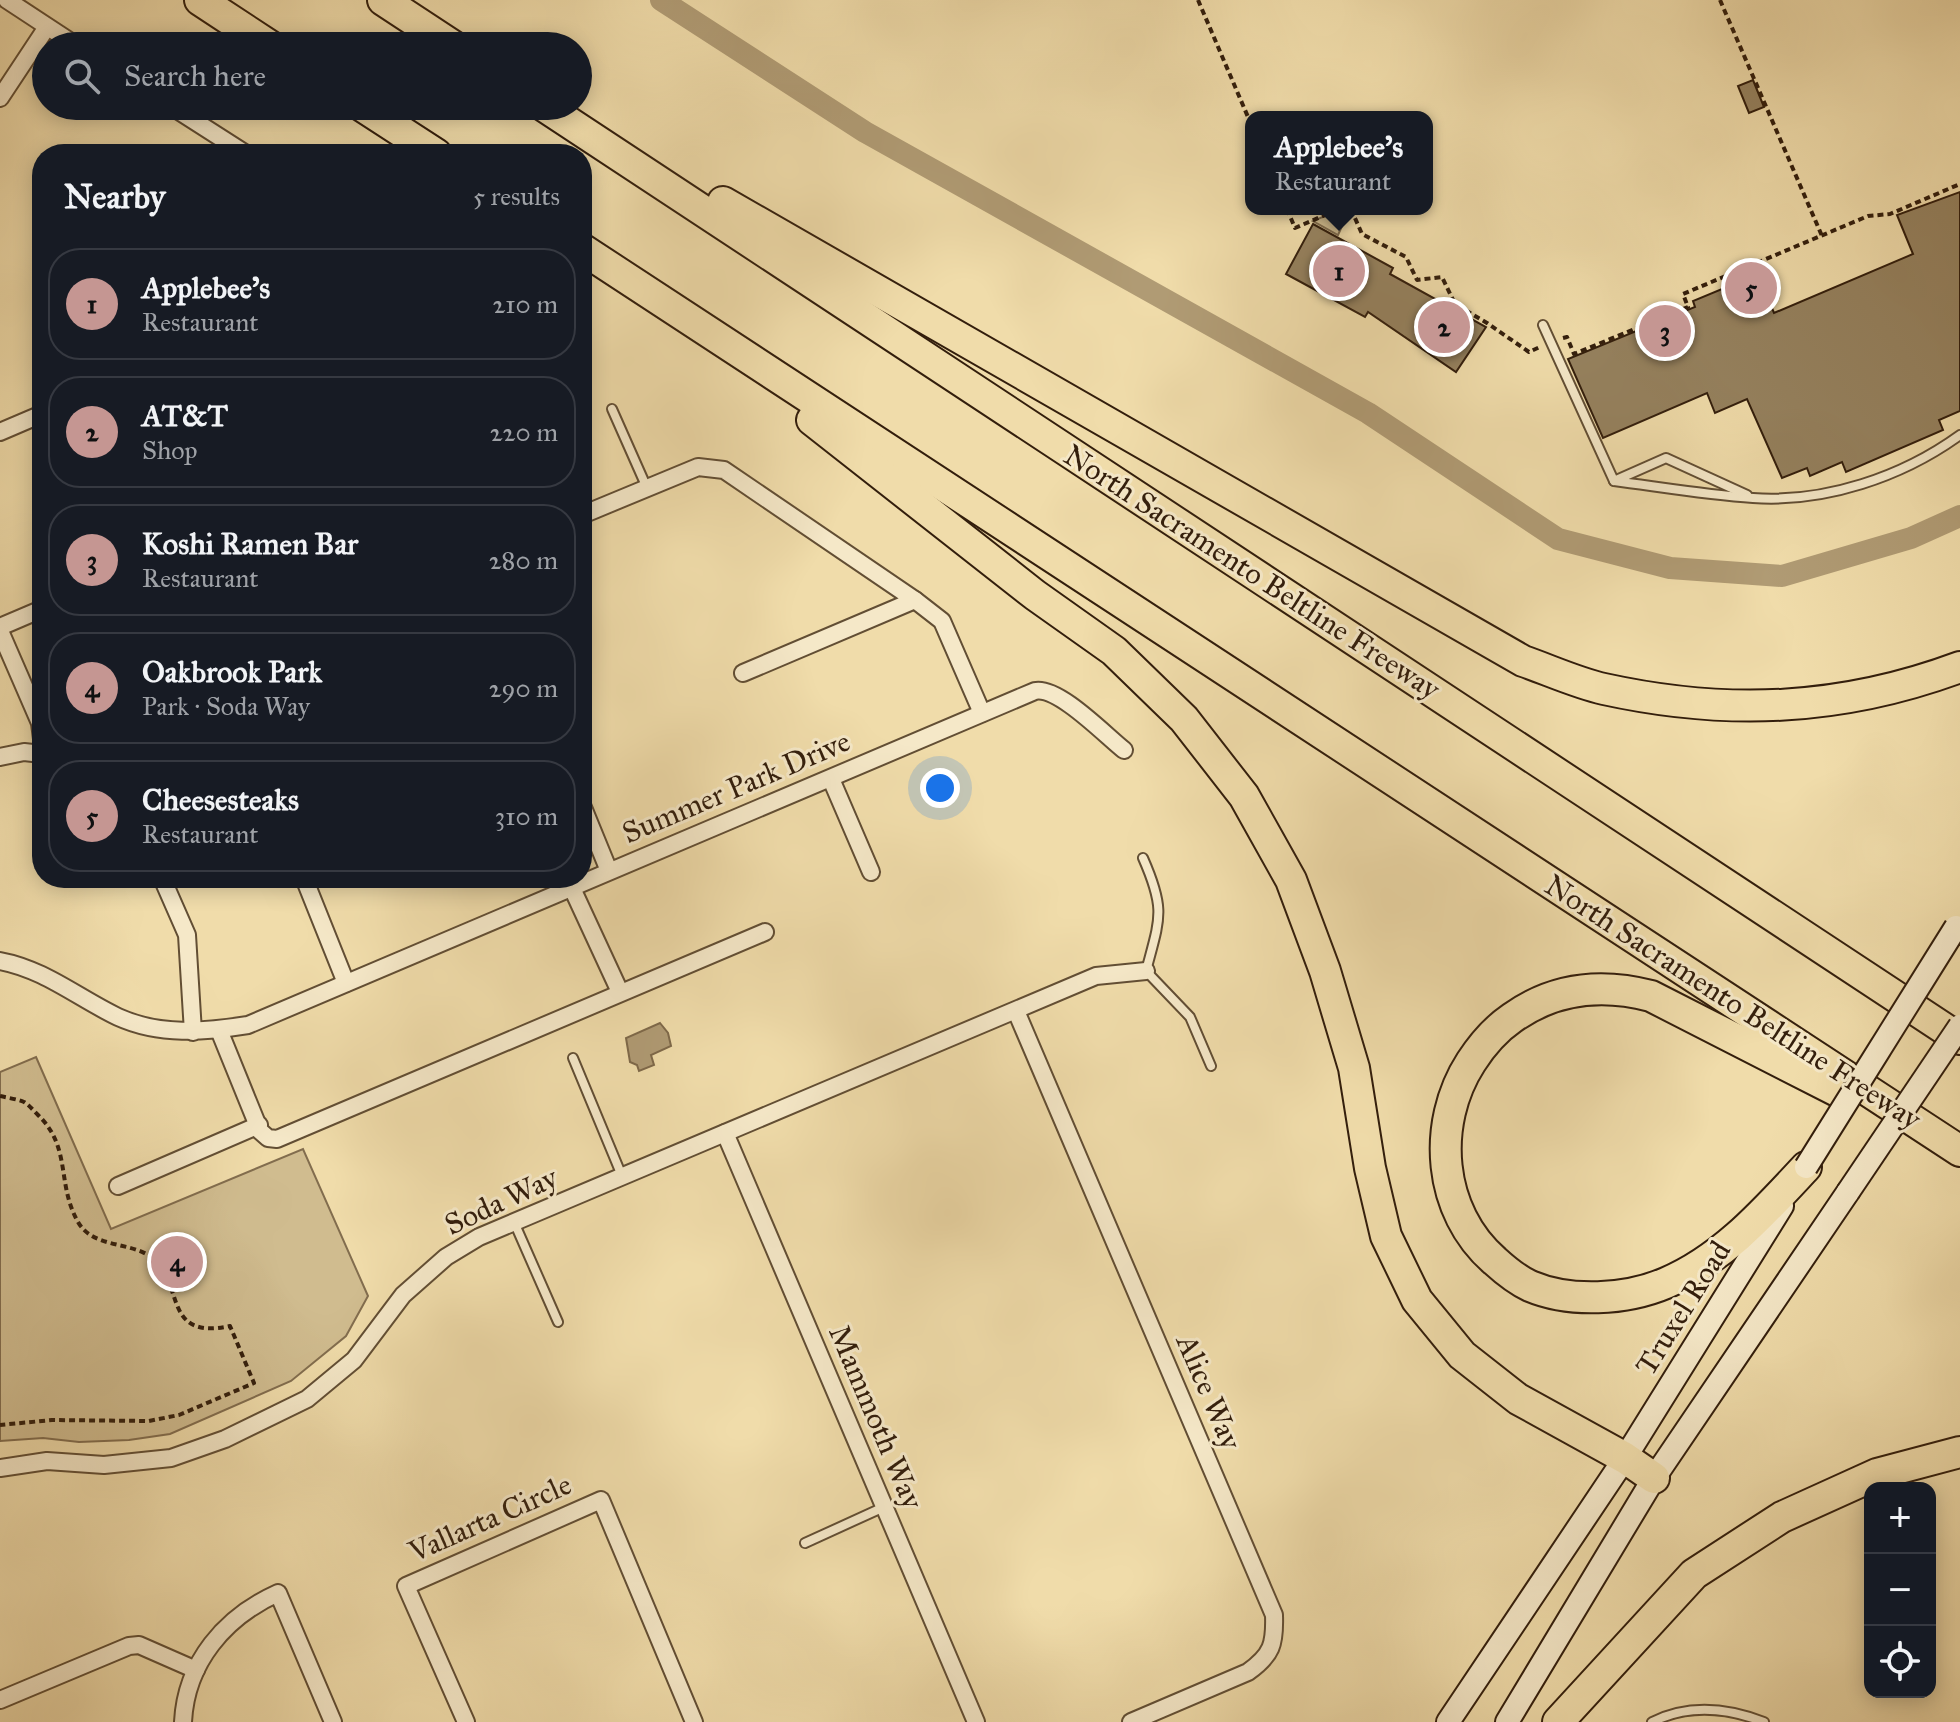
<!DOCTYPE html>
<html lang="en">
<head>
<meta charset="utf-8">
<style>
	:root { --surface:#171b24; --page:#242831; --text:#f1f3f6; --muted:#9ea1a6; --line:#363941; --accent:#c59692 }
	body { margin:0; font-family:"IM FELL Great Primer",serif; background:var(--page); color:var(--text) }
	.controls { position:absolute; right:24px; bottom:24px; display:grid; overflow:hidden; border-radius:16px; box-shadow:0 4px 20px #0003 }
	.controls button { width:72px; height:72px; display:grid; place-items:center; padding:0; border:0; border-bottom:2px solid var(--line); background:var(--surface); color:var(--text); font:40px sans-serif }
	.you { position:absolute; left:940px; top:788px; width:28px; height:28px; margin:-20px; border:6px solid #fff; border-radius:50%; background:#1a73e8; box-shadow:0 0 0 12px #1a73e833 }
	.badge { display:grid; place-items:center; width:52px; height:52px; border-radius:50%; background:var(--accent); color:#111; font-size:26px; font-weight:700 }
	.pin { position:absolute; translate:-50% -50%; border:4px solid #fff; box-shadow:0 2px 8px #0006 }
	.popup { position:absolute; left:1245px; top:111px; width:188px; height:104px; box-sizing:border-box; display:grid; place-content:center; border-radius:16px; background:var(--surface); filter:drop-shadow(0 2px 6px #0005); font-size:26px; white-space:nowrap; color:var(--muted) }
	.popup b { font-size:30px; color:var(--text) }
	.popup::after { content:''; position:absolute; left:50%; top:100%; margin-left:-16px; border:16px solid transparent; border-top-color:var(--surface) }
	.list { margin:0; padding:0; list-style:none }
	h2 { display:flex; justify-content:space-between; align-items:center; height:104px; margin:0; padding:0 32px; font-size:34px }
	h2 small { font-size:26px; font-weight:400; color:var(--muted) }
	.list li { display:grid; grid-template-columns:52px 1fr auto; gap:24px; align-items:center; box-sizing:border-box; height:112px; margin:0 16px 16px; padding:0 16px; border:2px solid var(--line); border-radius:32px }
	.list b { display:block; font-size:30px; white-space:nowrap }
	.list p { margin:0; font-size:26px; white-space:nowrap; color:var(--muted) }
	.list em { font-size:26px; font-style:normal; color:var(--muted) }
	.icon { flex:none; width:44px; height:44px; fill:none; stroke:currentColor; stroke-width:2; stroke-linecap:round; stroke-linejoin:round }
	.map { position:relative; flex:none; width:1960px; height:1722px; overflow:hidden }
	.search { position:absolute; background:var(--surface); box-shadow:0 4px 20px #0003; left:32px; top:32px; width:560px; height:88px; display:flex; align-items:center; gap:20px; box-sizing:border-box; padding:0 28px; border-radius:44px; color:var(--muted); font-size:30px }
	.panel { position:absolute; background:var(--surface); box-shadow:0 4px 20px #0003; left:32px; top:144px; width:560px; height:744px; border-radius:32px }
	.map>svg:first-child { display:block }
</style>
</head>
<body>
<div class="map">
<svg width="1960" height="1722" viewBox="0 0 1960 1722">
	<rect width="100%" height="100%" fill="#f0dcaa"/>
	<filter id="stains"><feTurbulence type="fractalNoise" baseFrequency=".0025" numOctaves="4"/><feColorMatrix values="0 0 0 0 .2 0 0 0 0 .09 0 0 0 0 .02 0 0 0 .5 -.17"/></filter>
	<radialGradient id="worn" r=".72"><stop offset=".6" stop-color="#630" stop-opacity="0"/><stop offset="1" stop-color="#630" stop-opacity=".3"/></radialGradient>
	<g fill="#d0bc8f" stroke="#826d4e" stroke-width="2">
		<path d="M 1341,209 L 1348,213 L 1338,235 L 1313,221 Z"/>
		<path d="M 36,1057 L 111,1229 L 303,1149 L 368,1296 L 346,1336 L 291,1381 L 170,1434 L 129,1440 L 79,1442 L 43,1438 L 0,1441 L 0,1072 Z"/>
	</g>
	<path fill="#b09b74" stroke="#7e694a" stroke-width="2" d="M 660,1023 L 668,1033 L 671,1046 L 651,1055 L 654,1065 L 639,1071 L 637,1065 L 630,1062 L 626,1038 Z"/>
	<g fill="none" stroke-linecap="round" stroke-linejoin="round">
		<path stroke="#b09b74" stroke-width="22" d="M 661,0 L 865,132 L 1368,413 L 1558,539 L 1670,568 L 1782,576 L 1911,538 L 1960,516"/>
	</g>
	<g fill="#95815e" stroke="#331e0c" stroke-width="2">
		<path d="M 1753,80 L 1764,107 L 1749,113 L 1738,86 Z"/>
		<path d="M 1960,192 L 1960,411 L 1939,420 L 1943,430 L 1846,472 L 1842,462 L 1810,476 L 1807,468 L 1782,478 L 1747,399 L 1715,413 L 1707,393 L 1603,438 L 1568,359 L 1695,307 L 1693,301 L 1758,274 L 1774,313 L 1913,254 L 1897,215 Z"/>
		<path d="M 1313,224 L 1393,268 L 1390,274 L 1486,327 L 1456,372 L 1368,312 L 1365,317 L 1286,274 Z"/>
	</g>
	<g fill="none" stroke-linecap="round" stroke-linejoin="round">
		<defs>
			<g id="service">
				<path d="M 1543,325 L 1614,481 C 1660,487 1707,495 1753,498 C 1825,503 1902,477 1960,435"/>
				<path d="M 612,409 L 647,488"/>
				<path d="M 1614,481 L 1666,458 L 1747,495"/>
				<path d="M 1143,858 C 1166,910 1160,918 1146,971 L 1190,1017 L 1211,1066"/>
				<path d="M 573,1058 L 622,1176"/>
				<path d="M 514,1222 L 558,1322"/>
				<path d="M 805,1543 L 884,1507"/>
				<path d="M 1652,1722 C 1688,1704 1728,1708 1764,1722"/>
			</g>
			<g id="minor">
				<path d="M 7,0 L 77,46"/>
				<path d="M 0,98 L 47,27"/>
				<path d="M 171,106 L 246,154"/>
				<path d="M 0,432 L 42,414"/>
				<path d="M 582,515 L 698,467 L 724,470 L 915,600 L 743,673"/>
				<path d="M 915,600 L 942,621 L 982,713"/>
				<path d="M 0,627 L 42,609"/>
				<path d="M 0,631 L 40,723 L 42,739"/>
				<path d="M 0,757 L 24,752 L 42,754"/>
				<path d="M 831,779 L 871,872"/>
				<path d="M 582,805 L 609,871"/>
				<path d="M 162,878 L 187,935 L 193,1032"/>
				<path d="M 304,878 L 346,983"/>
				<path d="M 571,886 L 620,992"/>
				<path d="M 0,961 C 44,969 78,998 118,1017 C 160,1036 204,1032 248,1025 L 1035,691 C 1058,686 1105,735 1124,750"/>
				<path d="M 1016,1011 L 1274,1615 C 1275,1644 1272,1655 1248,1672 L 1131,1722"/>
				<path d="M 219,1030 L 260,1131 L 268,1138 L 277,1139 L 765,932"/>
				<path d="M 725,1133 L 976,1722"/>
				<path d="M 118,1186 L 259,1125"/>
				<path d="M 0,1468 L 47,1461 L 104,1465 L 171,1458 L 225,1439 L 307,1399 L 354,1360 L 403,1295 L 446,1257 L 479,1237 L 1096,976 L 1146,971"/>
				<path d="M 0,1700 L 129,1646 L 139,1645 L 196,1670"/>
				<path d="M 183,1722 C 186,1662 225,1617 278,1593 L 333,1722"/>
				<path d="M 466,1722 L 406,1586 L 601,1500 L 694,1722"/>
			</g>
			<g id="secondary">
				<path d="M 1448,1722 L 1625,1458 L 1782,1206"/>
				<path d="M 1507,1722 L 1654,1478 L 1848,1192"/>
			</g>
			<g id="motorway">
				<path d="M 200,0 L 270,46"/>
				<path d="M 383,0 L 453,46"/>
				<path d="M 362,106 L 436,154"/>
				<path d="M 544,106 L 1960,1039"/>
				<path d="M 723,202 L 1523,661 C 1549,670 1577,683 1604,689 C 1727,716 1842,711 1960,667"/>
				<path d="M 582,249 L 1960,1151"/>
				<path d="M 812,420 L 1035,595 L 1114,651 L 1184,719 L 1244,796 L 1291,880 L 1325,971 L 1354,1068 L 1370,1168 L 1386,1236 L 1417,1300 L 1462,1355 L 1518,1399 L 1625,1458 L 1654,1478"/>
				<path d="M 1806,1167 C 1765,1211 1723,1259 1666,1283 C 1626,1300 1570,1303 1530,1286 C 1517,1280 1506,1271 1495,1261 C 1438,1212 1431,1124 1471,1062 C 1482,1045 1496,1029 1512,1018 C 1554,988 1601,983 1651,996 L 1843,1094"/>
				<path d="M 1558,1722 L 1694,1574 L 1782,1517 L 1877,1474 L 1960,1452"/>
			</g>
		</defs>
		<use href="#service" stroke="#624e34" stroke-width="12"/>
		<use href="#minor" stroke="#624e34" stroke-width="20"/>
		<use href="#secondary" stroke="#331e0c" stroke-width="26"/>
		<use href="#motorway" stroke="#331e0c" stroke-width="34"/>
		<g stroke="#331e0c" stroke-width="4" stroke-dasharray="6 4" stroke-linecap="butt">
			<path d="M 1198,0 L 1251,124"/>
			<path d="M 1720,0 L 1822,236"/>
			<path d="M 1287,209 L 1295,228 L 1339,209"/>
			<path d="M 1351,209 L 1362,234 L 1406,257 L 1417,280 L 1442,277 L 1455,304 L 1487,323 L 1529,352 L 1540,347"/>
			<path d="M 1563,338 L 1567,337 L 1574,354 L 1688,307 L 1683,294 L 1868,216 L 1890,214 L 1960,184"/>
			<path d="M 0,1096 C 8,1098 17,1099 24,1102 C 29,1105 33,1110 38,1115 C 72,1148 56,1183 78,1222 C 92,1247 127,1242 148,1255 C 187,1279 159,1341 230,1326 L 254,1383 L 179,1415 L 149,1421 L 52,1420 L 0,1425"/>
		</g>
		<use href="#service" stroke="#f5e8c8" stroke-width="8"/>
		<use href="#minor" stroke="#f5e8c8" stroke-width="16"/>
		<use href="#secondary" stroke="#f5e8c8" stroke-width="22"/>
		<use href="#motorway" stroke="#f0dcaa" stroke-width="30"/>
		<defs>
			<g id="secondary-bridge">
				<path d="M 1806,1167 L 1956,927"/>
				<path d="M 1848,1192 L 1960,1026"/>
			</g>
		</defs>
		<use href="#secondary-bridge" stroke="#331e0c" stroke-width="26" stroke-linecap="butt"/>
		<use href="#secondary-bridge" stroke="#f5e8c8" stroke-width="22"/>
	</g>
	<g text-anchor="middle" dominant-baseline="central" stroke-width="6" stroke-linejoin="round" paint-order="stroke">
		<g font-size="30" fill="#331e0c" stroke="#f5e8c8">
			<text transform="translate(1252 572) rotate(33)">North Sacramento Beltline Freeway</text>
			<text transform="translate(736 787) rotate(-23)">Summer Park Drive</text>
			<text transform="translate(1733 1002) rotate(33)">North Sacramento Beltline Freeway</text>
			<text transform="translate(501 1201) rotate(-25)">Soda Way</text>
			<text transform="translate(1683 1308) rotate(-58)">Truxel Road</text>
			<text transform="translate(1209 1392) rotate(67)">Alice Way</text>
			<text transform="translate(876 1417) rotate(67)">Mammoth Way</text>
			<text transform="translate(490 1518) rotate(-24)">Vallarta Circle</text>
		</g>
	</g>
	<rect width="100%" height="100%" filter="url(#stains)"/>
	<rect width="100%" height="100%" fill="url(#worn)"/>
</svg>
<div class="controls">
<button>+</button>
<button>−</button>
<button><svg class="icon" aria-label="locate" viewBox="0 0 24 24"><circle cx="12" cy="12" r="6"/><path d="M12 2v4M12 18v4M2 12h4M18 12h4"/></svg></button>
</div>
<div class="you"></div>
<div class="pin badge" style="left:1339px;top:271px">1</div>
<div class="popup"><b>Applebee's</b>Restaurant</div>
<div class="pin badge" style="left:1444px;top:327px">2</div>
<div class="pin badge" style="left:1665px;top:331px">3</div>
<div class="pin badge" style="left:177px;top:1262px">4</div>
<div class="pin badge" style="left:1751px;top:288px">5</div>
<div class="search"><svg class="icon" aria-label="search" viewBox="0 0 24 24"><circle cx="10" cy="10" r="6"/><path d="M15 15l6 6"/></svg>Search here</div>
<section class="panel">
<h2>Nearby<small>5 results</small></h2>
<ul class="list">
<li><span class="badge">1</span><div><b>Applebee's</b><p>Restaurant</p></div><em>210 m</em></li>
<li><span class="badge">2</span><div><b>AT&amp;T</b><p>Shop</p></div><em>220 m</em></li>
<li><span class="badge">3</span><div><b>Koshi Ramen Bar</b><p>Restaurant</p></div><em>280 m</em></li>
<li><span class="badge">4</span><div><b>Oakbrook Park</b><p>Park · Soda Way</p></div><em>290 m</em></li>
<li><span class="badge">5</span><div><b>Cheesesteaks</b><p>Restaurant</p></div><em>310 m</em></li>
</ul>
</section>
</div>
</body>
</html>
